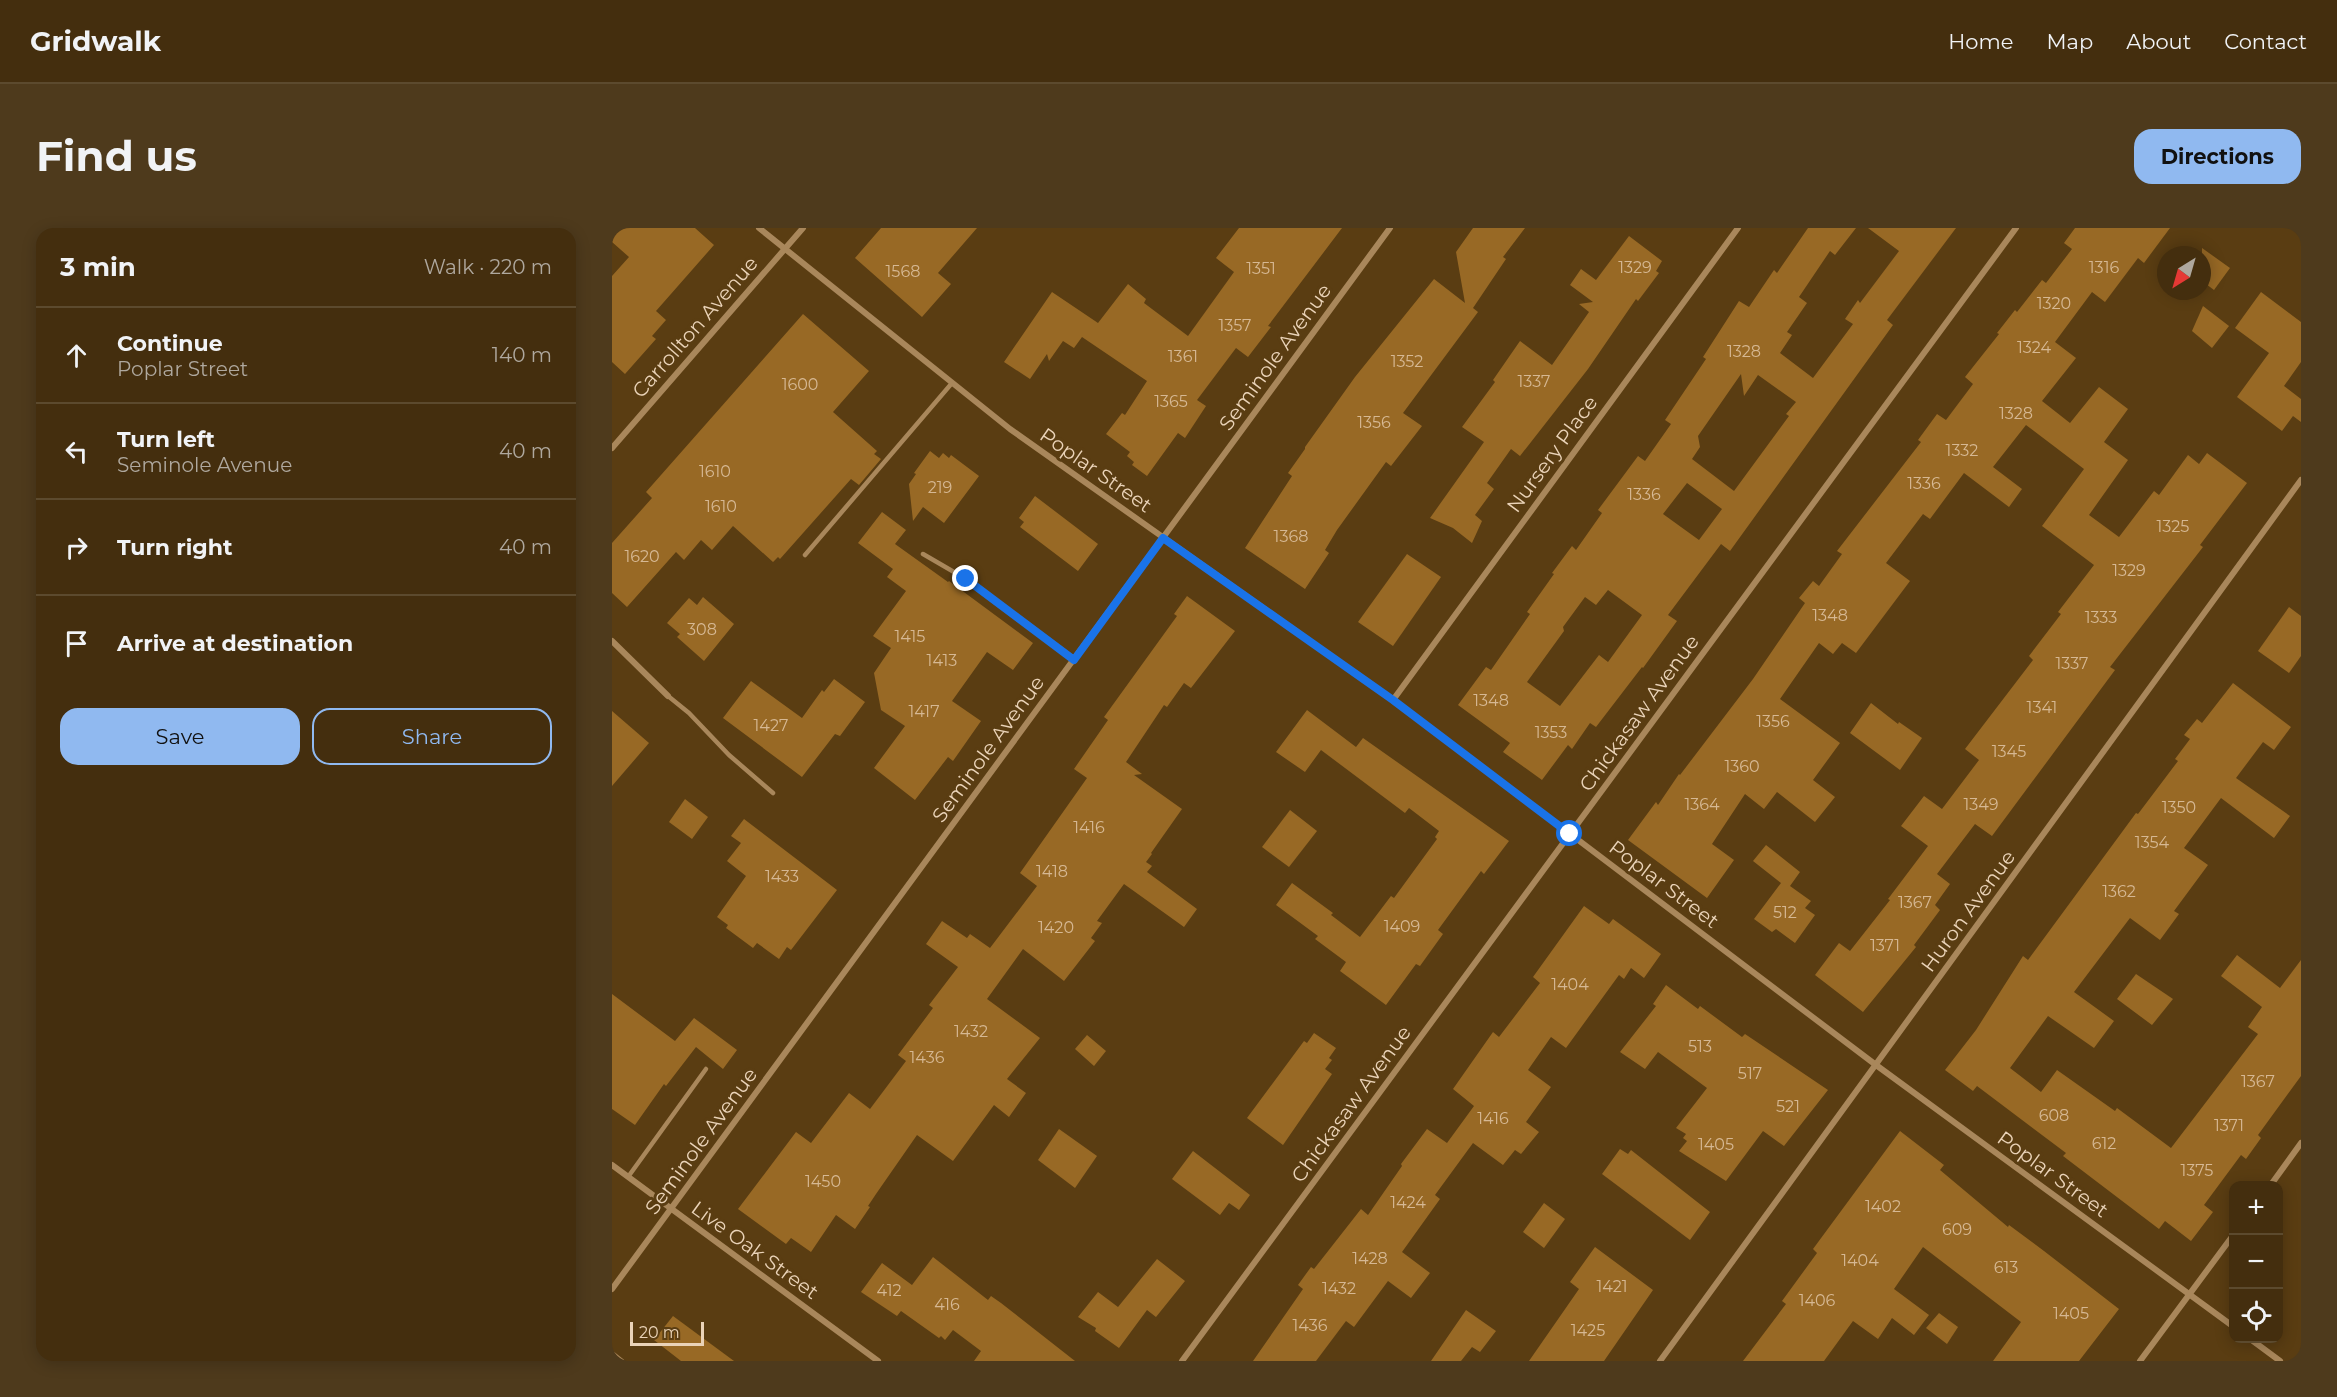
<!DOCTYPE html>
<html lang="en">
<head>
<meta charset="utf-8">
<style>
	:root { --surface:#442e0e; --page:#4e3a1c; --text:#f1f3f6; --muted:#afa89e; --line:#5c4a2e; --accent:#90b9f0 }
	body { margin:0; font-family:Montserrat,sans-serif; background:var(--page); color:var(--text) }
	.controls { position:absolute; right:18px; bottom:18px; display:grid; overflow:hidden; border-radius:12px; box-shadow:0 3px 15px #0003 }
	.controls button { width:54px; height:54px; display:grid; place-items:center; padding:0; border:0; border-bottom:2px solid var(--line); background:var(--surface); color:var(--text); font:30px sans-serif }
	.compass { position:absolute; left:1545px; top:18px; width:54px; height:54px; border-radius:50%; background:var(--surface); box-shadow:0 3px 15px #0003; rotate:217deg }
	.scale { position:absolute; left:18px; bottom:15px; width:74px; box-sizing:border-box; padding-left:6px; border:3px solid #ead3b8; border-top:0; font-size:16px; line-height:21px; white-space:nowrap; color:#ead3b8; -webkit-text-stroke:4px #5a3d12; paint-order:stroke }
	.stop { position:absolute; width:18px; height:18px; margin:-14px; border:4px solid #1a73e8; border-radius:50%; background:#fff }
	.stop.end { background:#1a73e8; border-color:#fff; box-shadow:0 2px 6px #0008 }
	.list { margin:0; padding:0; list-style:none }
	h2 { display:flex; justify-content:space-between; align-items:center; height:78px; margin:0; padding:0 24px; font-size:26px }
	h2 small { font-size:20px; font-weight:400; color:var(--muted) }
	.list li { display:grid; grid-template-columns:39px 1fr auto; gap:18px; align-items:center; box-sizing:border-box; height:96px; padding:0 24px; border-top:2px solid var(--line) }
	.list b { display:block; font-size:22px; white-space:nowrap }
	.list p { margin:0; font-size:20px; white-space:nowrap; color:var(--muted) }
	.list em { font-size:20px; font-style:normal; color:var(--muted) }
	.actions { display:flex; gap:12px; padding:18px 24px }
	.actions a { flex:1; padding:14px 0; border:2px solid var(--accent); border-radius:18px; text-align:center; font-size:21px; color:var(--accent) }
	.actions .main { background:var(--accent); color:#111 }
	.icon { flex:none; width:33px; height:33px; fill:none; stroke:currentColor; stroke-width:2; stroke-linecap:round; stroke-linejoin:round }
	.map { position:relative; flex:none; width:1689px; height:1133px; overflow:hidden; border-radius:18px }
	header { display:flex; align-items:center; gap:36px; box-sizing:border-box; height:84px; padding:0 30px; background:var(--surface); border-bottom:2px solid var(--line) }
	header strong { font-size:28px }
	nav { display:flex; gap:33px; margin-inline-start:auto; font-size:21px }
	.intro { display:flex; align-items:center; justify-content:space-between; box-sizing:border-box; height:144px; padding:0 36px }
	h1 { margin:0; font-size:42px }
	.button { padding:15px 27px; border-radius:18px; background:var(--accent); color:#111; font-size:21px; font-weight:700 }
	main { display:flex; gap:36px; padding:0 36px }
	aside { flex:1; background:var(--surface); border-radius:18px; box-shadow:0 3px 15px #0003 }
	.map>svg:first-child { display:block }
</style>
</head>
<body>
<header>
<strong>Gridwalk</strong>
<nav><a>Home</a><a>Map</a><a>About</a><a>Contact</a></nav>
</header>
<div class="intro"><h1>Find us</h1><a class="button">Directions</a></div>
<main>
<aside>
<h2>3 min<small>Walk · 220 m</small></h2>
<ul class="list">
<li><svg class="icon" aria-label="ahead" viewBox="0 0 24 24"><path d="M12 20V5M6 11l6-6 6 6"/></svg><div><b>Continue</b><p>Poplar Street</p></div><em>140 m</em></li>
<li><svg class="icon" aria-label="left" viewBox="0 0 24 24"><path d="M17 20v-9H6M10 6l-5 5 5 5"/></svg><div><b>Turn left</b><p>Seminole Avenue</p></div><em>40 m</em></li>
<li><svg class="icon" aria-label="right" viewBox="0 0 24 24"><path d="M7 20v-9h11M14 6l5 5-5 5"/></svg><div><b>Turn right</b></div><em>40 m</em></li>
<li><svg class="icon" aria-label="arrive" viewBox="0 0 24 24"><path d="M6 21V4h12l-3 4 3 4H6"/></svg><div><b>Arrive at destination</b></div></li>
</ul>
<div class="actions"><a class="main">Save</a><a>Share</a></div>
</aside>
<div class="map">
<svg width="1689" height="1133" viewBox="0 0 1689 1133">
	<rect width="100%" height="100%" fill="#5a3d12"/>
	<g fill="#986925" fill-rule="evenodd">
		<path d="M 0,0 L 83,0 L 102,17 L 44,83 L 54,92 L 40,108 L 44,111 L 13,146 L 0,134 L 0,48 L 17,29 L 0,14 Z"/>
		<path d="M 269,0 L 365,0 L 326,45 L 339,56 L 310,89 L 243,30 Z"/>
		<path d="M 627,0 L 730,0 L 656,98 L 659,99 L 636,129 L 624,120 L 585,172 L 594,178 L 573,210 L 566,205 L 535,248 L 520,237 L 522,234 L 515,228 L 518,224 L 494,206 L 510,185 L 513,187 L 535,153 L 470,109 L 462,120 L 451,113 L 437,133 L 435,126 L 418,151 L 392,134 L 440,64 L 486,95 L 516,56 L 534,71 L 532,75 L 576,108 L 622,44 L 604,30 Z"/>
		<path d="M 861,0 L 913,0 L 891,29 L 894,31 L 861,80 L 866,84 L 791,185 L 810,198 L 779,238 L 774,234 L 725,302 L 713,322 L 717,325 L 693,361 L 633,320 L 680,248 L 676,245 L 693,221 L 693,219 L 743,149 L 822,51 L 853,75 L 844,24 Z"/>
		<path d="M 1196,0 L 1244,0 L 1223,27 L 1218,23 L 1187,69 L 1195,75 L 1175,104 L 1180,107 L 1168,125 L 1201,150 L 1241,96 L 1233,91 L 1246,72 L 1248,75 L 1287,23 L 1256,0 L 1344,0 L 1275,92 L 1281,97 L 1118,323 L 1109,316 L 1056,387 L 1065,393 L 1031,440 L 1030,439 L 984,499 L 978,495 L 960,521 L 956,517 L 930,552 L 891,524 L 898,515 L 846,477 L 874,439 L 879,442 L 918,386 L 915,384 L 942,346 L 940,345 L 960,318 L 964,322 L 990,285 L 986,282 L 1026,228 L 1033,233 L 1059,196 L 1053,192 L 1094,131 L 1091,129 L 1127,73 L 1137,79 L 1162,42 L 1165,45 ZM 1129,146 L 1132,168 L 1146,147 L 1184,174 L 1174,186 L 1177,188 L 1122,263 L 1080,231 L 1088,219 L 1086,208 ZM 1075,255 L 1110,281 L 1087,312 L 1051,286 ZM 996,362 L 1030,387 L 996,434 L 987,427 L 948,478 L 915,454 L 952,403 L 951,399 L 973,369 L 984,377 Z"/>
		<path d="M 1463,0 L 1558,0 L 1532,35 L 1526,30 L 1493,74 L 1480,64 L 1443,114 L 1464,130 L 1430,173 L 1458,195 L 1487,159 L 1516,181 L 1492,214 L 1516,232 L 1477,287 L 1507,309 L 1542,263 L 1547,267 L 1576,227 L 1587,236 L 1595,225 L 1635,255 L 1588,317 L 1591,319 L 1498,439 L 1503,442 L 1380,608 L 1363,596 L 1325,646 L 1338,656 L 1323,677 L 1328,682 L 1302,717 L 1304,719 L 1251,784 L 1203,747 L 1227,715 L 1238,723 L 1278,672 L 1276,671 L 1316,618 L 1289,598 L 1312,568 L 1330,581 L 1367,532 L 1353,521 L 1421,432 L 1417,428 L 1449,386 L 1446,384 L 1482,337 L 1430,298 L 1472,241 L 1414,197 L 1381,239 L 1410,261 L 1397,279 L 1352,245 L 1318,291 L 1311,286 L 1274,335 L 1298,353 L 1244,425 L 1230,415 L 1221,426 L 1207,415 L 1168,471 L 1228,515 L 1201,552 L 1223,569 L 1203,594 L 1165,564 L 1152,581 L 1133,566 L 1100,616 L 1122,632 L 1095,670 L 1016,612 L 1044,574 L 1046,577 L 1067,546 L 1068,547 L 1141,451 L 1193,375 L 1187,370 L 1201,353 L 1207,358 L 1230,326 L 1225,323 L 1309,214 L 1306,212 L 1325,186 L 1334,192 L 1361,156 L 1353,149 L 1387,106 L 1385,105 L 1403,82 L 1405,84 L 1430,52 L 1434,55 L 1460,21 L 1452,15 Z"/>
		<path d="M 1017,8 L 1050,33 L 1044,43 L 1047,45 L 1026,73 L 1024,71 L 976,141 L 908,228 L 899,221 L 875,255 L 882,261 L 863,287 L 870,293 L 860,315 L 841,300 L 818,290 L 872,214 L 850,199 L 883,154 L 881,152 L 908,113 L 940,137 L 977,84 L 967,76 L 981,74 L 958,57 L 969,41 L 984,52 Z"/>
		<path d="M 1590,20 L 1618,40 L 1602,62 L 1590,53 Z"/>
		<path d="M 1649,64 L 1689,94 L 1689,134 L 1672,158 L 1689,171 L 1689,194 L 1681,188 L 1670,203 L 1625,169 L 1657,125 L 1623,100 Z"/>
		<path d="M 1591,78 L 1617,98 L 1600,120 L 1580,103 Z"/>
		<path d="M 191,86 L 257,143 L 221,184 L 265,223 L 262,226 L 269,231 L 247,257 L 239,251 L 168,331 L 166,329 L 161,334 L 121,298 L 100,322 L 89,312 L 72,332 L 64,324 L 15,379 L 0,365 L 0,315 L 40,270 L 34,264 Z"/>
		<path d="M 318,223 L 327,230 L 331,225 L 337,230 L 339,227 L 367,248 L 332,295 L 311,279 L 301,293 L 297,256 L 304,246 L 302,245 Z"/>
		<path d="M 423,268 L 486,316 L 466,343 L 408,299 L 412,294 L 407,290 Z"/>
		<path d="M 270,284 L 294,302 L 283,316 L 336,354 L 337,353 L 421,415 L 401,442 L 375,424 L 340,473 L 369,493 L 341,533 L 336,529 L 303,572 L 262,540 L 293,498 L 269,482 L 262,445 L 279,420 L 261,408 L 294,363 L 275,349 L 281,341 L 246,315 Z"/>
		<path d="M 795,326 L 829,349 L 781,418 L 746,394 Z"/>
		<path d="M 575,368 L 623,403 L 579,460 L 572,455 L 555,479 L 552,477 L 514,534 L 530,546 L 522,547 L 570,581 L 539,625 L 540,626 L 534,634 L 540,638 L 535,644 L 585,681 L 572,699 L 512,656 L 485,693 L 490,695 L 479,710 L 483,713 L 452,753 L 411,721 L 375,771 L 428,810 L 395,851 L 414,865 L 397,889 L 382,877 L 341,933 L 305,907 L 264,966 L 256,978 L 258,979 L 243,1001 L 224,987 L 199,1024 L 179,1010 L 174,1016 L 126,981 L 184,904 L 199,915 L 237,865 L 258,881 L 294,833 L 286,827 L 321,780 L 317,777 L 346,739 L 314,716 L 330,693 L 355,710 L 358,706 L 378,720 L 425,658 L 408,645 L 475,550 L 462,541 L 496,492 L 492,489 L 565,388 L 562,386 Z"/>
		<path d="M 91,369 L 122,396 L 92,433 L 65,409 L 68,406 L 55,395 L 77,370 L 85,377 Z"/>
		<path d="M 1677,379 L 1689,388 L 1689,428 L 1677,445 L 1646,423 Z"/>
		<path d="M 222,451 L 253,474 L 228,508 L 223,506 L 190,549 L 111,490 L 139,453 L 190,490 L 210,462 L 212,464 Z"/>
		<path d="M 1621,455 L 1679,499 L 1662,522 L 1651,514 L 1624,550 L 1678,588 L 1662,610 L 1609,570 L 1572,620 L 1596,637 L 1562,683 L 1567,686 L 1548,712 L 1518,690 L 1462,764 L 1502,793 L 1482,820 L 1436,788 L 1398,840 L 1429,864 L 1445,842 L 1503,883 L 1505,880 L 1559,920 L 1646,806 L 1636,799 L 1650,779 L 1609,748 L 1625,727 L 1668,760 L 1689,732 L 1689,848 L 1646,907 L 1649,910 L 1634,931 L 1629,927 L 1592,977 L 1601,984 L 1579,1013 L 1553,993 L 1547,1001 L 1451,928 L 1454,925 L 1365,858 L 1361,863 L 1333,842 L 1364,802 L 1411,728 L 1416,732 L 1524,585 L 1526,586 L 1566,533 L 1563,531 L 1578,511 L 1572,507 L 1585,491 L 1590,495 Z"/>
		<path d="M 1259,475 L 1286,496 L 1287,494 L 1310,510 L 1288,542 L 1238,505 Z"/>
		<path d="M 695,482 L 744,519 L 751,510 L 897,613 L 872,646 L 869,643 L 826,702 L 831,706 L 808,738 L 804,736 L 774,777 L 728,743 L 734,734 L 703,711 L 706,708 L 664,677 L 680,655 L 721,685 L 719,687 L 748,709 L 779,668 L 782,670 L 825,611 L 823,609 L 827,603 L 797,580 L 793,585 L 709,522 L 693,544 L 664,524 Z"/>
		<path d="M 0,483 L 37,515 L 0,558 Z"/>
		<path d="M 73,571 L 96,589 L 80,611 L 57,594 Z"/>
		<path d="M 678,582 L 705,603 L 677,639 L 650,619 Z"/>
		<path d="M 132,591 L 225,662 L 179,722 L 175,719 L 167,731 L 145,715 L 141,720 L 114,700 L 116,697 L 105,689 L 134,648 L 115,633 L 129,615 L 119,608 Z"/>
		<path d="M 1154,617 L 1188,644 L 1178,658 L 1199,673 L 1193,680 L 1203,687 L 1183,715 L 1164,701 L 1160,704 L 1142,691 L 1169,655 L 1141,633 Z"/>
		<path d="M 972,678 L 997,696 L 1001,691 L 1049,726 L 1032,750 L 1019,740 L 1012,751 L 1007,747 L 954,820 L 939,809 L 916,842 L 939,859 L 914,894 L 927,904 L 909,926 L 903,922 L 891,937 L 861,915 L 823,967 L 828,971 L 790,1024 L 818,1045 L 799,1070 L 776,1053 L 742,1099 L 734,1093 L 704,1133 L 641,1133 L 691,1061 L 686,1057 L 699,1039 L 702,1041 L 749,981 L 756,987 L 790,938 L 789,936 L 815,901 L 835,915 L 862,878 L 841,861 L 881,804 L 887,809 L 928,755 L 921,749 Z"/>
		<path d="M 1524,746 L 1561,771 L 1540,797 L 1505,771 Z"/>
		<path d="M 1054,757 L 1086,781 L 1088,778 L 1130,809 L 1133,806 L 1216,862 L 1172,918 L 1151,903 L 1114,953 L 1067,923 L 1075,913 L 1071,910 L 1074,906 L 1064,900 L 1095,860 L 1046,824 L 1033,841 L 1008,824 L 1044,778 L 1041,776 Z"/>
		<path d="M 0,766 L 63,813 L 82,790 L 125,822 L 111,841 L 84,819 L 54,858 L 52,856 L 23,897 L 0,881 Z"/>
		<path d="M 702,805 L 724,820 L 717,830 L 720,832 L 713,841 L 720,846 L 671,917 L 635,890 L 692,813 L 695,815 Z"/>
		<path d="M 475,807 L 494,823 L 482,838 L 463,821 Z"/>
		<path d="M 447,901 L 485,928 L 463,960 L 426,932 Z"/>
		<path d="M 1288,903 L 1332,937 L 1328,942 L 1396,999 L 1397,997 L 1432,1023 L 1507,1081 L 1467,1133 L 1381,1133 L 1409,1094 L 1311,1019 L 1282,1061 L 1317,1087 L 1302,1107 L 1280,1090 L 1266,1111 L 1241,1093 L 1212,1133 L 1131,1133 L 1174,1076 L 1170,1073 L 1205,1025 L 1201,1021 Z"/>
		<path d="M 1008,921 L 1016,926 L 1019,922 L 1098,984 L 1078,1012 L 990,946 Z"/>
		<path d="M 581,923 L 638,967 L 627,982 L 617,975 L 608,987 L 560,951 Z"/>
		<path d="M 932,975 L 953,991 L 932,1020 L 911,1004 Z"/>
		<path d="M 983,1019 L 1041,1062 L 992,1133 L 917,1133 L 967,1061 L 958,1054 Z"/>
		<path d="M 321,1029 L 376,1072 L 379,1068 L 389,1075 L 463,1133 L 362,1133 L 369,1123 L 341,1102 L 333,1112 L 329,1108 L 327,1110 L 289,1083 L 285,1088 L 249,1064 L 270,1035 L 300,1057 Z"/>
		<path d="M 545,1031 L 573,1053 L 544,1089 L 535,1082 L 507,1120 L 483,1103 L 484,1100 L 466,1089 L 486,1064 L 506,1079 Z"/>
		<path d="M 854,1082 L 884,1103 L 868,1124 L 860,1119 L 849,1133 L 819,1133 Z"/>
		<path d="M 1327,1085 L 1346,1099 L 1335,1116 L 1314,1100 Z"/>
		<path d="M 61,1088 L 122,1133 L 69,1133 L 42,1112 Z"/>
	</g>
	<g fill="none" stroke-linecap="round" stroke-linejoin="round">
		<g stroke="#a9875b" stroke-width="4.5">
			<path d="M 311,326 L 354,351 L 462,432"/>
			<path d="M 193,327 L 340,155"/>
			<path d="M 56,468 L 77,485 L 117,527 L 161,565"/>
			<path d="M 16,949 L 94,841"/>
			<path d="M 0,1125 L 10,1133"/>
		</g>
		<g stroke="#a9875b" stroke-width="6">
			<path d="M 147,0 L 398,201 L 781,472 L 1264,837 L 1622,1099"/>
			<path d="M 0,220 L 191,0"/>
			<path d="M 0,413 L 56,468"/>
			<path d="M 781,472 L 1126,0"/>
			<path d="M 0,937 L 266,1133"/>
			<path d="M 1658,958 L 1689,915"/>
			<path d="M 0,1061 L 778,0"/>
			<path d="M 1637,1110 L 1668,1133"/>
			<path d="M 570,1133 L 1404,0"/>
			<path d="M 1048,1133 L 1689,252"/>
			<path d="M 1528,1133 L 1622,1006"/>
		</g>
	</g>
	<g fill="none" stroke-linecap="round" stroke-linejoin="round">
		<path stroke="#1a73e8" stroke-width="8" d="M 354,351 L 462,432 L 551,310 L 781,472 L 958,606"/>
	</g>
	<g text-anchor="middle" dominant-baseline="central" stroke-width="6" stroke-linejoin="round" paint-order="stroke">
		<g font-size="16" fill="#d6b893">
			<text x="1023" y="39">1329</text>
			<text x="1492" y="39">1316</text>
			<text x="649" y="40">1351</text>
			<text x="291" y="43">1568</text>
			<text x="1442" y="75">1320</text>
			<text x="623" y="97">1357</text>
			<text x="1422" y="119">1324</text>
			<text x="1132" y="123">1328</text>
			<text x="571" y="128">1361</text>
			<text x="795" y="133">1352</text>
			<text x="922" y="153">1337</text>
			<text x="188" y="156">1600</text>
			<text x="559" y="173">1365</text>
			<text x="1404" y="185">1328</text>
			<text x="762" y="194">1356</text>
			<text x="1350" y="222">1332</text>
			<text x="103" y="243">1610</text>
			<text x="1312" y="255">1336</text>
			<text x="328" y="259">219</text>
			<text x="1032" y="266">1336</text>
			<text x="109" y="278">1610</text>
			<text x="1561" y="298">1325</text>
			<text x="679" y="308">1368</text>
			<text x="30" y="328">1620</text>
			<text x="1517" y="342">1329</text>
			<text x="1218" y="387">1348</text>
			<text x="1489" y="389">1333</text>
			<text x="90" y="401">308</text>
			<text x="298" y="408">1415</text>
			<text x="330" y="432">1413</text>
			<text x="1460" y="435">1337</text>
			<text x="879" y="472">1348</text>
			<text x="1430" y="479">1341</text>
			<text x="312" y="483">1417</text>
			<text x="1161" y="493">1356</text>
			<text x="159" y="497">1427</text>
			<text x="939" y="504">1353</text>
			<text x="1397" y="523">1345</text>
			<text x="1130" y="538">1360</text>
			<text x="1090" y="576">1364</text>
			<text x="1369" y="576">1349</text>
			<text x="1567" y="579">1350</text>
			<text x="477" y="599">1416</text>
			<text x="1540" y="614">1354</text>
			<text x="440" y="643">1418</text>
			<text x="170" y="648">1433</text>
			<text x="1507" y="663">1362</text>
			<text x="1303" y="674">1367</text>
			<text x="1173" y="684">512</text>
			<text x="790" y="698">1409</text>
			<text x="444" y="699">1420</text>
			<text x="1273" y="717">1371</text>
			<text x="958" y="756">1404</text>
			<text x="359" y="803">1432</text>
			<text x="1088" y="818">513</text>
			<text x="315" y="829">1436</text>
			<text x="1138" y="845">517</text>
			<text x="1646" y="853">1367</text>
			<text x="1176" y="878">521</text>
			<text x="1442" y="887">608</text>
			<text x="881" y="890">1416</text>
			<text x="1617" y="897">1371</text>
			<text x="1492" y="915">612</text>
			<text x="1104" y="916">1405</text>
			<text x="1585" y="942">1375</text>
			<text x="211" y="953">1450</text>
			<text x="796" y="974">1424</text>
			<text x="1271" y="978">1402</text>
			<text x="1345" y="1001">609</text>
			<text x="758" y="1030">1428</text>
			<text x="1248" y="1032">1404</text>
			<text x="1394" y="1039">613</text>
			<text x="1000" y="1058">1421</text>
			<text x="727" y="1060">1432</text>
			<text x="277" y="1062">412</text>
			<text x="1205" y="1072">1406</text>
			<text x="335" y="1076">416</text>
			<text x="1459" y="1085">1405</text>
			<text x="698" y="1097">1436</text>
			<text x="976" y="1102">1425</text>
		</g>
		<g font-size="20" fill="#ead3b8" stroke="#5a3d12">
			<text transform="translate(83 99) rotate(-49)">Carrollton Avenue</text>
			<text transform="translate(663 129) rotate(-54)">Seminole Avenue</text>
			<text transform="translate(940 226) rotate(-54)">Nursery Place</text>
			<text transform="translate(484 242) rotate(35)">Poplar Street</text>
			<text transform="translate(1027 485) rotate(-54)">Chickasaw Avenue</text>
			<text transform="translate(376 521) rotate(-54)">Seminole Avenue</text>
			<text transform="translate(1052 656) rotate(37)">Poplar Street</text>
			<text transform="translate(1356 683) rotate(-54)">Huron Avenue</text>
			<text transform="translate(739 876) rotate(-54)">Chickasaw Avenue</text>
			<text transform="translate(89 913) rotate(-54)">Seminole Avenue</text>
			<text transform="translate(1441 946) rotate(36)">Poplar Street</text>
			<text transform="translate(143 1022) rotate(36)">Live Oak Street</text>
		</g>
	</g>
</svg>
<div class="controls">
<button>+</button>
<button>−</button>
<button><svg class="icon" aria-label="locate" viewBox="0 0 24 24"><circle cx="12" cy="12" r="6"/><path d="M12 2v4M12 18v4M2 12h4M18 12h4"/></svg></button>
</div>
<svg class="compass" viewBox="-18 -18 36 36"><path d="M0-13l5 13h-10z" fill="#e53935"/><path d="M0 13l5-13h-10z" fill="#afa89e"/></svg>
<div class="scale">20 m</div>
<div class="stop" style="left:958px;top:606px"></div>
<div class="stop end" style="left:354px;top:351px"></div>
</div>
</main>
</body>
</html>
